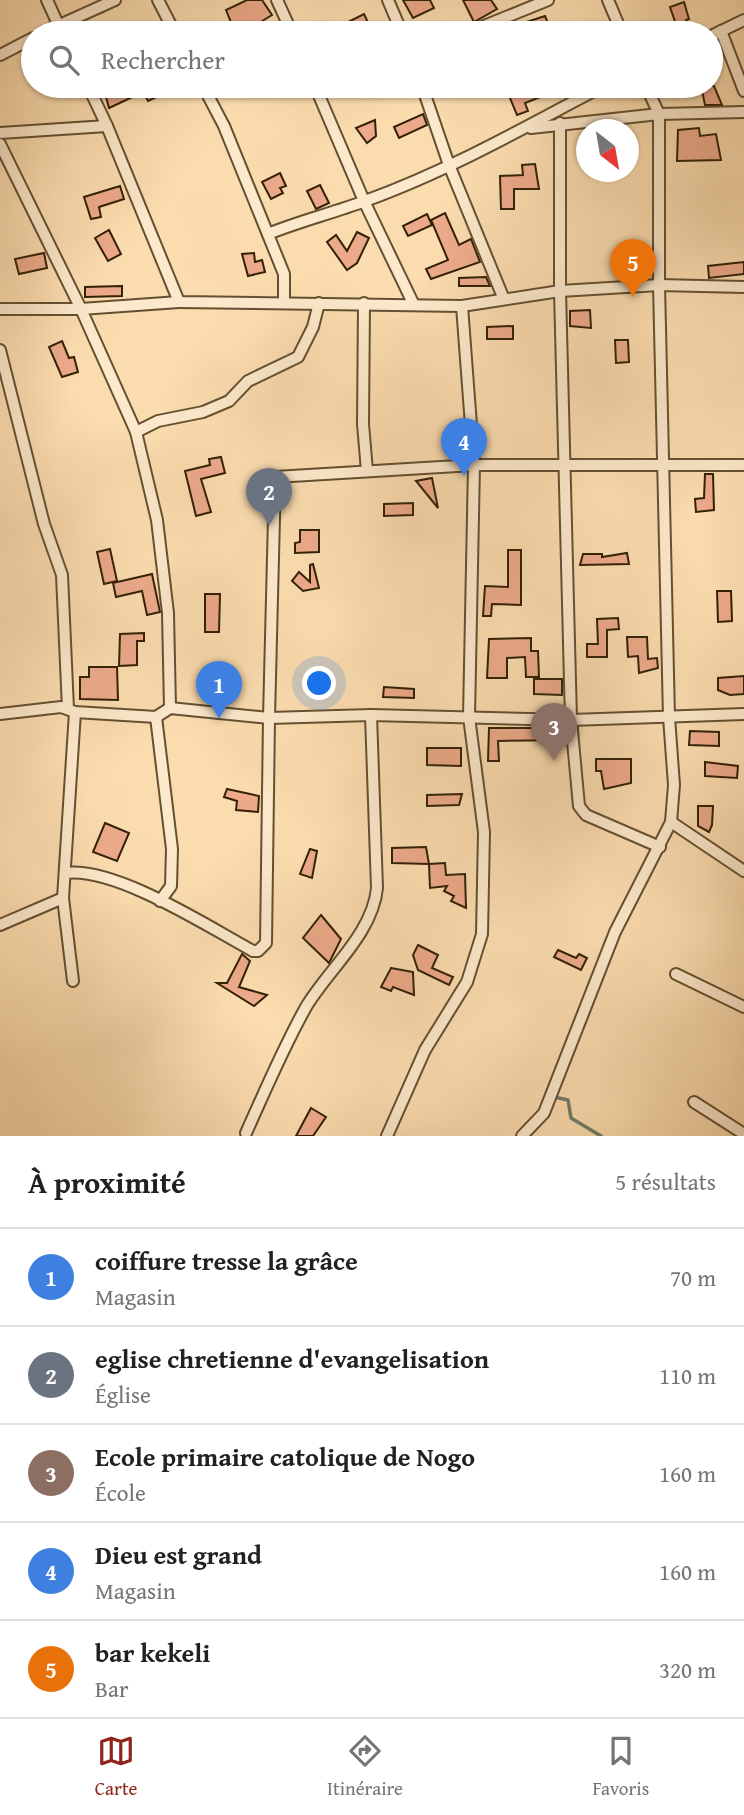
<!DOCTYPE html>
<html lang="fr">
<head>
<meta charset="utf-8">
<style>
	:root { --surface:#fff; --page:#f6f6f6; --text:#202124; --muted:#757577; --line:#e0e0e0; --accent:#8f2418 }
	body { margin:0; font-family:"Gentium Book Plus",serif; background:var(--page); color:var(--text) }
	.compass { position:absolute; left:576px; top:119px; width:63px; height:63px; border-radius:50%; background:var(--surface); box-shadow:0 2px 5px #0004; rotate:149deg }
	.you { position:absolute; left:320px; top:684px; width:24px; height:24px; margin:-18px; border:5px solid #fff; border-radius:50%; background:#1a73e8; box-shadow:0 0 0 10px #1a73e833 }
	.badge { display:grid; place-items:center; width:46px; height:46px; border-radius:50%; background:var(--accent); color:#fff; font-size:23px; font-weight:700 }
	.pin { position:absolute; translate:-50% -58px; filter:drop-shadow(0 2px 4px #0008) }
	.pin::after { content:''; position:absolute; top:37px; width:24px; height:21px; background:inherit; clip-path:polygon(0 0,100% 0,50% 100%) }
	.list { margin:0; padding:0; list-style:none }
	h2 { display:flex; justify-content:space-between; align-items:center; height:91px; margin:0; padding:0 28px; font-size:30px }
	h2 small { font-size:23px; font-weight:400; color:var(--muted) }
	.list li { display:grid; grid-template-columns:46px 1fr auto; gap:21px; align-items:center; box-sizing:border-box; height:98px; padding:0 28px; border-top:2px solid var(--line) }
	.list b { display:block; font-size:26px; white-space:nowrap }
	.list p { margin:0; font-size:23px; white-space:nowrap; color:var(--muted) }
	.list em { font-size:23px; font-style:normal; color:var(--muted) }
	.icon { flex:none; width:38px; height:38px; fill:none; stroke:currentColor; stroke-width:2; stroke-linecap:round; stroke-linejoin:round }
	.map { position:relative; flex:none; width:744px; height:1136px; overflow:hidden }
	.search { position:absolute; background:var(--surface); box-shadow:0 2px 5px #0004; left:21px; right:21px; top:21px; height:77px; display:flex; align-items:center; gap:18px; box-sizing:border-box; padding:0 24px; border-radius:38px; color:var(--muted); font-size:26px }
	.sheet { height:581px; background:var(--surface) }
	nav { display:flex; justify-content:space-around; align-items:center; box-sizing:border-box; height:98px; border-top:2px solid var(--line); background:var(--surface); font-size:19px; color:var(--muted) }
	nav a { display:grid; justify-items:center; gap:4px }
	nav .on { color:var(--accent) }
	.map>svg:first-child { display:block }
</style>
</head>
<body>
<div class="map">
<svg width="744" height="1136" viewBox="0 0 744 1136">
	<rect width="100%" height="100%" fill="#fbdcaf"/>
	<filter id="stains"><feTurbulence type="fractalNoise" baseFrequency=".00286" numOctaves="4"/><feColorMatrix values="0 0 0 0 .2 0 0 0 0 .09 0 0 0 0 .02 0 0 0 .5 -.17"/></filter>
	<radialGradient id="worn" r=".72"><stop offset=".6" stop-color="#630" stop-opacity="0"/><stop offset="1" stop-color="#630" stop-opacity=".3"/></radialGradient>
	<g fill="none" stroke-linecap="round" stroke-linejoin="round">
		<path stroke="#737d6b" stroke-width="3.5" d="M 554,1097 L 568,1100 L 571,1118 L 601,1136"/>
	</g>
	<g fill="#edaa8a" stroke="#322107" stroke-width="2">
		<path d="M 247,0 L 262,0 L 272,15 L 243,33 L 212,33 L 232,25 L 226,10 Z"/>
		<path d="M 403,0 L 430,0 L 434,8 L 413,18 Z"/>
		<path d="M 463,0 L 491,0 L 497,9 L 474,22 Z"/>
		<path d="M 684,2 L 689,19 L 686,20 L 692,33 L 679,33 L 670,7 Z"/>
		<path d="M 364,14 L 370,27 L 358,33 L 326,33 Z"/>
		<path d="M 545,16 L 552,33 L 521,33 L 517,25 Z"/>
		<path d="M 103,86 L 180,86 L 148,101 L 143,92 L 109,108 Z"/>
		<path d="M 505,86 L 539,86 L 543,96 L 525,103 L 528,111 L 517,115 Z"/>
		<path d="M 701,86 L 714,86 L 722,105 L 705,105 Z"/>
		<path d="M 423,114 L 427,125 L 399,138 L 394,127 Z"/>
		<path d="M 375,120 L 376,136 L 367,143 L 356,128 Z"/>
		<path d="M 699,128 L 700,136 L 716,134 L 721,160 L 677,161 L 678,130 Z"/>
		<path d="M 535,164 L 539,189 L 514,189 L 514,209 L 501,209 L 500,176 L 523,175 L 522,165 Z"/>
		<path d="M 280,173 L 286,186 L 280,188 L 283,193 L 271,199 L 262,182 Z"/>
		<path d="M 320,185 L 329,203 L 316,209 L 307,191 Z"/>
		<path d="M 120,186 L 124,199 L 99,207 L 101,217 L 91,219 L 84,197 Z"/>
		<path d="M 445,213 L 459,245 L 471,239 L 480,262 L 431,279 L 426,269 L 448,260 L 431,220 Z"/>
		<path d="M 427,214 L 432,225 L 408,236 L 403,226 Z"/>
		<path d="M 109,230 L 121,254 L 108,261 L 95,238 Z"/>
		<path d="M 357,232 L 369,238 L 357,263 L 347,270 L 327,242 L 336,235 L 347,251 Z"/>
		<path d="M 44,253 L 47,268 L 19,274 L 15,259 Z"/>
		<path d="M 254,253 L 255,262 L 262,260 L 265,272 L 248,276 L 242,254 Z"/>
		<path d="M 744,262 L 744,274 L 709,278 L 708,266 Z"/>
		<path d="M 486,277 L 490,286 L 459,286 L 459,278 Z"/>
		<path d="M 122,286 L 122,296 L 85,297 L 85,287 Z"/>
		<path d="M 590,310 L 591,328 L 570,326 L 570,311 Z"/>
		<path d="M 513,326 L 513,339 L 487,339 L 487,327 Z"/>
		<path d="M 615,340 L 628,340 L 629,362 L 616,363 Z"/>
		<path d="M 62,341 L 69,358 L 74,357 L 78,372 L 62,377 L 49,347 Z"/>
		<path d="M 221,457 L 225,473 L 201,479 L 211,512 L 196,516 L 185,471 L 210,465 L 209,459 Z"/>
		<path d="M 705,474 L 713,474 L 714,510 L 696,512 L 695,499 L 704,498 Z"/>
		<path d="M 432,478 L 438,508 L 416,481 Z"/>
		<path d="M 413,503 L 413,515 L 384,516 L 384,504 Z"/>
		<path d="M 300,530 L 319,530 L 319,552 L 295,553 L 295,543 L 300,542 Z"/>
		<path d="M 110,549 L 117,581 L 104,584 L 97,552 Z"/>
		<path d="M 508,550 L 521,550 L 521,605 L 492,604 L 491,616 L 483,616 L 485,586 L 508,587 Z"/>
		<path d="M 627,553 L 629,564 L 580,565 L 583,554 L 602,554 L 602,557 Z"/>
		<path d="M 313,564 L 319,588 L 303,591 L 292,581 L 299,572 L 310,582 L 310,565 Z"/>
		<path d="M 152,574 L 160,612 L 147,615 L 142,591 L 116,597 L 113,583 Z"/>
		<path d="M 717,591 L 731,591 L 732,621 L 718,622 Z"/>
		<path d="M 205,594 L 220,594 L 219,632 L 205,632 Z"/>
		<path d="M 618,618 L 619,629 L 607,630 L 607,657 L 587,657 L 587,644 L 598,644 L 597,619 Z"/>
		<path d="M 144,633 L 144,641 L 137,641 L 137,665 L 119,666 L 120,634 Z"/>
		<path d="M 627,637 L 647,637 L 648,659 L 657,658 L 658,668 L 639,673 L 638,656 L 628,657 Z"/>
		<path d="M 531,638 L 531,651 L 538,651 L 539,677 L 526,677 L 525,657 L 507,658 L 507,678 L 487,678 L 489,639 Z"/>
		<path d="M 89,667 L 117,667 L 118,700 L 80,699 L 80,677 L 89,677 Z"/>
		<path d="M 744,676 L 744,694 L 730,695 L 718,690 L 718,678 Z"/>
		<path d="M 534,679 L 562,679 L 562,695 L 534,694 Z"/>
		<path d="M 384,687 L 414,689 L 414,698 L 383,697 Z"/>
		<path d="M 489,728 L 564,728 L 564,740 L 498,741 L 499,761 L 488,761 Z"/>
		<path d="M 690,731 L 719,732 L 719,746 L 689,745 Z"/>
		<path d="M 427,748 L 461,748 L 461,766 L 427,765 Z"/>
		<path d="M 596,759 L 631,759 L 631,783 L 604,789 L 601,771 L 596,771 Z"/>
		<path d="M 705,762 L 738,766 L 737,778 L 705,776 Z"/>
		<path d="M 227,789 L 259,796 L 258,812 L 236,810 L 237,801 L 224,797 Z"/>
		<path d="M 462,794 L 459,805 L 427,806 L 427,795 Z"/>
		<path d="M 698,806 L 713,806 L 712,825 L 709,832 L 698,826 Z"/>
		<path d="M 105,823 L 129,833 L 117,861 L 93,852 Z"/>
		<path d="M 426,847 L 429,864 L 392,863 L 392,848 Z"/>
		<path d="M 310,849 L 317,851 L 312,878 L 300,874 Z"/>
		<path d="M 445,863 L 446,875 L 465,874 L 466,908 L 451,901 L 454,896 L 444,891 L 447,886 L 430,888 L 429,864 Z"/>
		<path d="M 321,915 L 341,939 L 329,963 L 303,938 Z"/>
		<path d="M 418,945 L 438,955 L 432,968 L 453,977 L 449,985 L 418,970 L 413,955 Z"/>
		<path d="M 558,950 L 576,958 L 579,954 L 587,958 L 581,970 L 554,957 Z"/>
		<path d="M 242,954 L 250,961 L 239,987 L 267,995 L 254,1006 L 217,983 L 227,983 Z"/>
		<path d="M 391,968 L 413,972 L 414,995 L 393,987 L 391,991 L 381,987 Z"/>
		<path d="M 311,1108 L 326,1117 L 313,1136 L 296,1136 Z"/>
	</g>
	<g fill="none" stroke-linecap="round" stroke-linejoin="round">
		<defs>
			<g id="street">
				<path d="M 47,0 L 62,33"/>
				<path d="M 158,0 L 175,33"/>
				<path d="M 277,0 L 292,33"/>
				<path d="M 388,0 L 402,33"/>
				<path d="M 608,0 L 622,33"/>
				<path d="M 721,31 L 744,91"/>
				<path d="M 42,33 L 115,0"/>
				<path d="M 467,33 L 548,0"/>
				<path d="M 711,36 L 744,20"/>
				<path d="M 0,55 L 33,38"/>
				<path d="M 88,86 L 107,126"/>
				<path d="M 203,86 L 224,126 L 284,274 L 284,303"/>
				<path d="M 315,86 L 364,201 L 413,303"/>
				<path d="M 422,86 L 449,165 L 503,297"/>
				<path d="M 319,93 L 337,86"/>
				<path d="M 560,123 L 560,291 L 571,720 L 579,806 L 586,815 L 660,847"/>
				<path d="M 531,128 L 659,114 L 744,112"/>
				<path d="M 0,133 L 107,126 L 179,302 L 462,306 L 560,291 L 659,285 L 744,287"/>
				<path d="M 0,144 L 81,309 L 136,432 L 157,520 L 168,613 L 170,708"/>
				<path d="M 268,234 C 300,221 333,213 365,201 C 448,171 526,127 603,86"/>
				<path d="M 364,303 L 363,424 L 367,471"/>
				<path d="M 0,309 L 81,309 L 179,302"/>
				<path d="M 0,350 L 44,524 L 62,575 L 68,709"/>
				<path d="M 136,432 L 158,421 L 203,412 L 229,401 L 248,381 L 298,357 L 313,327 L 319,303"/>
				<path d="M 0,714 L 61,707 L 75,712 L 156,717 L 170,708 L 269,718 L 371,715 L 571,720 L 744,714"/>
				<path d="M 156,717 L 172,849 L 171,886 L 160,901"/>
				<path d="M 671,822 L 744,871"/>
				<path d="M 66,873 C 116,867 207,926 253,951 L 258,951 L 266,943 L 269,718 L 275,477 L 474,465 L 744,465"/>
				<path d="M 0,925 L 63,898"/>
				<path d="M 676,974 L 744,1007"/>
				<path d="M 73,981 L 63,898 L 75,712"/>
				<path d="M 694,1102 L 744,1134"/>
				<path d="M 246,1133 C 265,1091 283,1048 306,1007 C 328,970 373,933 377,888 L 371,715"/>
				<path d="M 387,1136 L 425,1050 L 467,982 L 482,934 L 484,832 L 469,717 L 474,465 L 462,306"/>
				<path d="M 522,1136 L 544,1113 L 615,932 L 671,822 L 674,785 L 669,717 L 659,285 L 659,114 L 646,86"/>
			</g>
		</defs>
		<use href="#street" stroke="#645031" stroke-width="14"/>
		<use href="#street" stroke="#fce8cb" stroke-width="10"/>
	</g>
	<rect width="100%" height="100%" filter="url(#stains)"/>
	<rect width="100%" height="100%" fill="url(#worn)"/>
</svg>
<svg class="compass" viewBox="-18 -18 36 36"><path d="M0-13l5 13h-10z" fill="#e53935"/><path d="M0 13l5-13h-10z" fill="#757577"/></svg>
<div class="you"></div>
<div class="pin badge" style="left:219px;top:719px;background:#3f7fe0">1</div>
<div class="pin badge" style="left:269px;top:526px;background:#6b7280">2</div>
<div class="pin badge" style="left:554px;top:761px;background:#8d6e63">3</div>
<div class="pin badge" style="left:464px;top:476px;background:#3f7fe0">4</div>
<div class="pin badge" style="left:633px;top:297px;background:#e8710a">5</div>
<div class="search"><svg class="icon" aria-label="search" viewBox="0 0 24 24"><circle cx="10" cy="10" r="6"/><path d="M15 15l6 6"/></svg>Rechercher</div>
</div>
<section class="sheet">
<h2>À proximité<small>5 résultats</small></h2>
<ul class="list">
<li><span class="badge" style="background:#3f7fe0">1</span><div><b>coiffure tresse la grâce</b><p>Magasin</p></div><em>70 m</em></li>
<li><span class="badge" style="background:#6b7280">2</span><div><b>eglise chretienne d'evangelisation</b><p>Église</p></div><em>110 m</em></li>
<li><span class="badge" style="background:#8d6e63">3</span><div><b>Ecole primaire catolique de Nogo</b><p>École</p></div><em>160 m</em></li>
<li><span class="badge" style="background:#3f7fe0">4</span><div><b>Dieu est grand</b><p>Magasin</p></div><em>160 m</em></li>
<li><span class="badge" style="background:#e8710a">5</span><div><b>bar kekeli</b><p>Bar</p></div><em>320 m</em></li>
</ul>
</section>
<nav>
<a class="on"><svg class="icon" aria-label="map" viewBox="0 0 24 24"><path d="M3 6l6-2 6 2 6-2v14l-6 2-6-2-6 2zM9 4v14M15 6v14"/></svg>Carte</a>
<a><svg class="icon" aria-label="directions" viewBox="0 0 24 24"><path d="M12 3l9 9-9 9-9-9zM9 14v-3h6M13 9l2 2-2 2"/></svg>Itinéraire</a>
<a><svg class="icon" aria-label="saved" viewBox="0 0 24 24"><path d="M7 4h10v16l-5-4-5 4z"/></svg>Favoris</a>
</nav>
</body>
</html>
